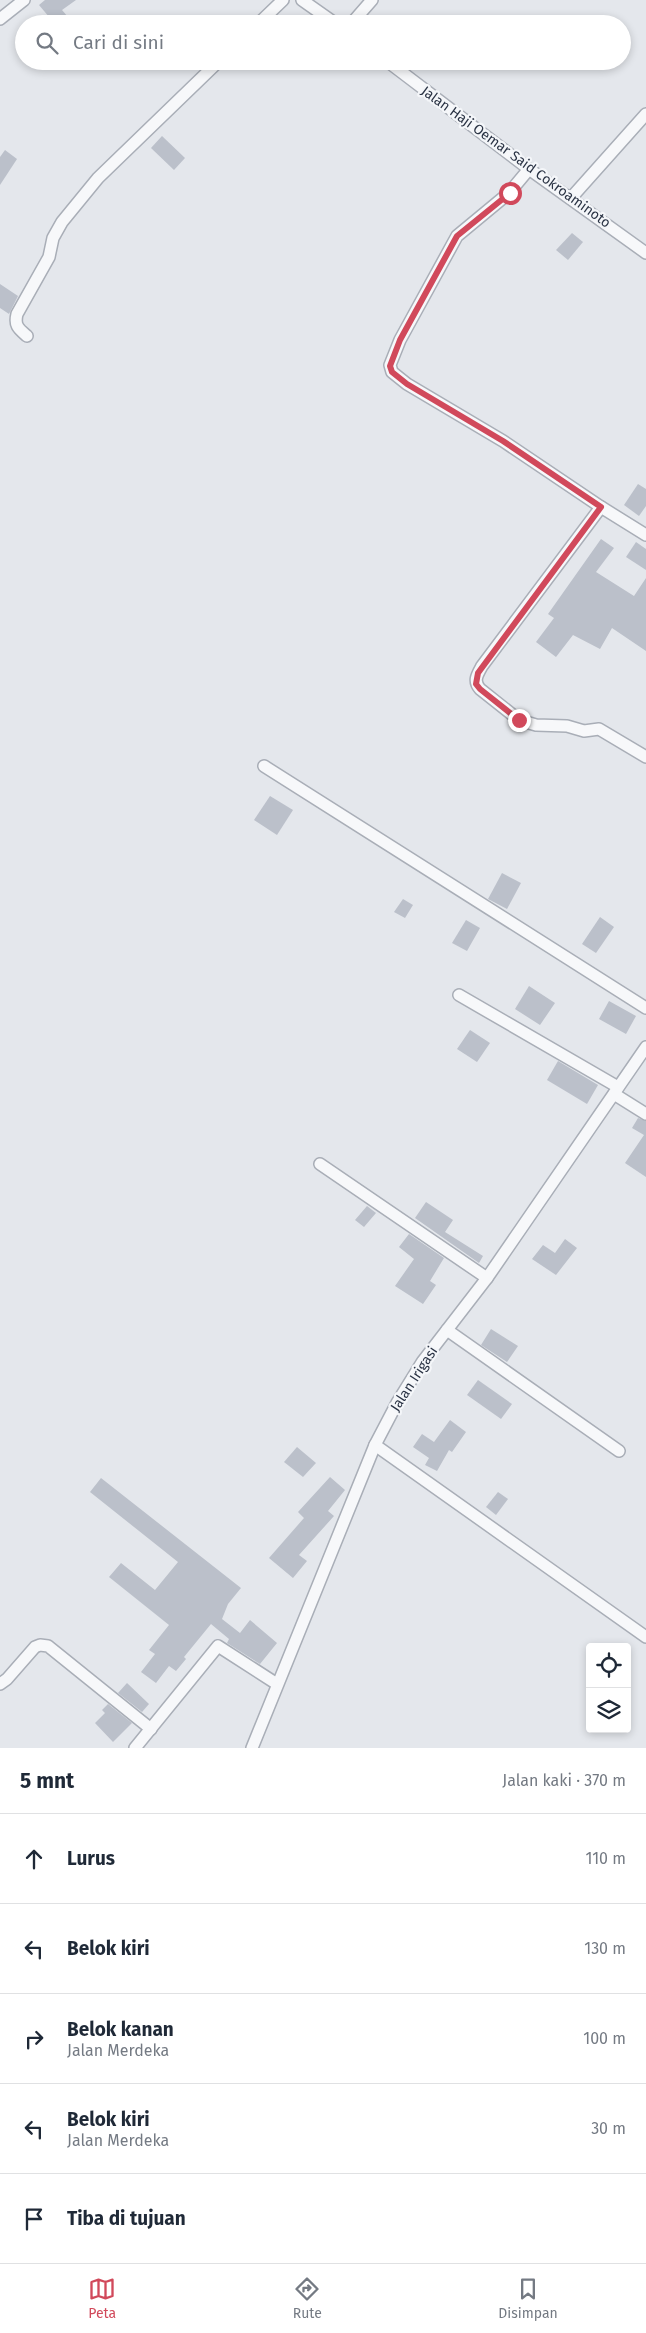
<!DOCTYPE html>
<html lang="id">
<head>
<meta charset="utf-8">
<style>
	:root { --surface:#fff; --page:#f2f2f3; --text:#1f2937; --muted:#747a83; --line:#e0e1e3; --accent:#d1495b }
	body { margin:0; font-family:"Fira Sans",sans-serif; background:var(--page); color:var(--text) }
	.controls { position:absolute; right:15px; bottom:15px; display:grid; overflow:hidden; border-radius:5px; box-shadow:0 2px 8px #0003 }
	.controls button { width:45px; height:45px; display:grid; place-items:center; padding:0; border:0; border-bottom:1px solid var(--line); background:var(--surface); color:var(--text); font:25px sans-serif }
	.stop { position:absolute; width:15px; height:15px; margin:-11px; border:4px solid #d1495b; border-radius:50%; background:#fff }
	.stop.end { background:#d1495b; border-color:#fff; box-shadow:0 1px 5px #0008 }
	.list { margin:0; padding:0; list-style:none }
	h2 { display:flex; justify-content:space-between; align-items:center; height:65px; margin:0; padding:0 20px; font-size:21px }
	h2 small { font-size:16px; font-weight:400; color:var(--muted) }
	.list li { display:grid; grid-template-columns:32px 1fr auto; gap:15px; align-items:center; box-sizing:border-box; height:90px; padding:0 20px; border-top:1px solid var(--line) }
	.list b { display:block; font-size:19px; white-space:nowrap }
	.list p { margin:0; font-size:16px; white-space:nowrap; color:var(--muted) }
	.list em { font-size:16px; font-style:normal; color:var(--muted) }
	.icon { flex:none; width:28px; height:28px; fill:none; stroke:currentColor; stroke-width:2; stroke-linecap:round; stroke-linejoin:round }
	.map { position:relative; flex:none; width:646px; height:1748px; overflow:hidden }
	.search { position:absolute; background:var(--surface); box-shadow:0 2px 8px #0003; left:15px; right:15px; top:15px; height:55px; display:flex; align-items:center; gap:12px; box-sizing:border-box; padding:0 18px; border-radius:28px; color:var(--muted); font-size:19px }
	.sheet { height:515px; background:var(--surface) }
	nav { display:flex; justify-content:space-around; align-items:center; box-sizing:border-box; height:70px; border-top:1px solid var(--line); background:var(--surface); font-size:14px; color:var(--muted) }
	nav a { display:grid; justify-items:center; gap:2px }
	nav .on { color:var(--accent) }
	.map>svg:first-child { display:block }
</style>
</head>
<body>
<div class="map">
<svg width="646" height="1748" viewBox="0 0 646 1748">
	<rect width="100%" height="100%" fill="#e4e7ec"/>
	<g fill="#bbc0ca">
		<path d="M 45,0 L 76,0 L 62,10 L 74,24 L 55,24 L 39,5 Z"/>
		<path d="M 162,136 L 185,158 L 174,170 L 151,148 Z"/>
		<path d="M 5,150 L 17,159 L 0,185 L 0,157 Z"/>
		<path d="M 572,233 L 583,242 L 568,260 L 556,250 Z"/>
		<path d="M 0,284 L 18,296 L 9,314 L 0,308 Z"/>
		<path d="M 638,484 L 646,489 L 646,506 L 639,516 L 624,505 Z"/>
		<path d="M 601,539 L 614,548 L 596,572 L 634,596 L 646,578 L 646,651 L 612,628 L 600,649 L 573,635 L 556,657 L 536,642 L 554,618 L 548,614 Z"/>
		<path d="M 636,542 L 646,549 L 646,570 L 626,557 Z"/>
		<path d="M 270,796 L 293,810 L 277,835 L 254,820 Z"/>
		<path d="M 502,873 L 521,883 L 507,909 L 488,899 Z"/>
		<path d="M 403,899 L 413,905 L 405,918 L 394,912 Z"/>
		<path d="M 600,917 L 614,927 L 596,953 L 582,944 Z"/>
		<path d="M 466,920 L 480,928 L 467,951 L 452,943 Z"/>
		<path d="M 529,986 L 555,1003 L 540,1025 L 515,1009 Z"/>
		<path d="M 609,1001 L 636,1016 L 626,1034 L 599,1019 Z"/>
		<path d="M 470,1030 L 490,1043 L 477,1062 L 457,1049 Z"/>
		<path d="M 558,1061 L 598,1085 L 587,1104 L 547,1080 Z"/>
		<path d="M 638,1118 L 646,1121 L 646,1177 L 625,1163 L 644,1135 L 632,1128 Z"/>
		<path d="M 426,1202 L 453,1220 L 445,1232 L 483,1256 L 479,1263 L 415,1218 Z"/>
		<path d="M 367,1206 L 376,1213 L 364,1227 L 355,1220 Z"/>
		<path d="M 409,1234 L 444,1258 L 430,1281 L 436,1285 L 423,1304 L 395,1286 L 414,1259 L 399,1247 Z"/>
		<path d="M 565,1239 L 577,1248 L 556,1275 L 532,1259 L 543,1245 L 555,1253 Z"/>
		<path d="M 491,1329 L 518,1346 L 507,1362 L 481,1345 Z"/>
		<path d="M 478,1380 L 512,1404 L 501,1419 L 467,1395 Z"/>
		<path d="M 450,1420 L 466,1432 L 452,1452 L 449,1450 L 437,1471 L 425,1465 L 429,1458 L 413,1447 L 422,1434 L 434,1442 Z"/>
		<path d="M 297,1447 L 316,1463 L 303,1477 L 284,1462 Z"/>
		<path d="M 330,1477 L 345,1490 L 328,1511 L 334,1516 L 299,1555 L 307,1561 L 293,1578 L 269,1558 L 304,1518 L 298,1512 Z"/>
		<path d="M 101,1478 L 241,1588 L 228,1604 L 222,1619 L 240,1633 L 250,1620 L 277,1643 L 260,1664 L 227,1643 L 229,1639 L 211,1624 L 184,1657 L 186,1659 L 176,1671 L 169,1666 L 156,1683 L 141,1672 L 155,1654 L 149,1650 L 169,1625 L 109,1577 L 121,1563 L 155,1590 L 178,1562 L 90,1492 Z"/>
		<path d="M 498,1492 L 508,1499 L 496,1515 L 486,1507 Z"/>
		<path d="M 127,1683 L 149,1704 L 142,1712 L 118,1693 Z"/>
		<path d="M 108,1704 L 132,1723 L 113,1742 L 95,1723 L 105,1713 L 102,1710 Z"/>
	</g>
	<g fill="none" stroke-linecap="round" stroke-linejoin="round">
		<defs>
			<g id="street">
				<path d="M 302,0 L 336,24"/>
				<path d="M 0,19 L 24,0"/>
				<path d="M 258,24 L 283,0"/>
				<path d="M 351,24 L 372,0"/>
				<path d="M 387,61 L 529,169 L 646,253"/>
				<path d="M 529,169 L 509,193 L 457,236 L 400,340 L 390,365 L 392,372 L 407,384 L 503,441 L 601,507"/>
				<path d="M 571,198 L 646,114"/>
				<path d="M 27,336 C 19,329 14,326 17,314 L 49,257 L 53,238 L 62,222 L 98,178 L 219,61"/>
				<path d="M 646,535 L 601,507 L 482,666 C 477,675 473,681 480,689 L 519,720 L 536,725 L 567,726 L 584,731 L 599,729 L 646,757"/>
				<path d="M 264,766 L 646,1008"/>
				<path d="M 459,995 L 618,1087"/>
				<path d="M 614,1094 L 646,1114"/>
				<path d="M 320,1164 L 487,1278"/>
				<path d="M 447,1330 L 619,1451"/>
				<path d="M 375,1445 L 646,1637"/>
				<path d="M 0,1684 L 7,1679 L 35,1647 L 40,1645 L 48,1646 L 151,1729"/>
				<path d="M 135,1748 L 218,1646 L 277,1684"/>
				<path d="M 252,1748 L 375,1445 L 397,1403 L 423,1361 L 487,1278 L 646,1047"/>
			</g>
		</defs>
		<use href="#street" stroke="#a9aeb7" stroke-width="14"/>
		<use href="#street" stroke="#f7f8fa" stroke-width="11"/>
	</g>
	<g fill="none" stroke-linecap="round" stroke-linejoin="round">
		<path stroke="#d1495b" stroke-width="6" d="M 510,193 L 457,236 L 400,340 L 390,366 L 392,372 L 407,384 L 503,441 L 601,507 L 478,673 L 476,684 L 480,689 L 519,720"/>
	</g>
	<g text-anchor="middle" dominant-baseline="central" stroke-width="4.5" stroke-linejoin="round" paint-order="stroke">
		<g font-size="14" fill="#2b3445" stroke="#f4f6f9">
			<text transform="translate(516 157) rotate(36)">Jalan Haji Oemar Said Cokroaminoto</text>
			<text transform="translate(414 1379) rotate(-57)">Jalan Irigasi</text>
		</g>
	</g>
</svg>
<div class="controls">
<button><svg class="icon" aria-label="locate" viewBox="0 0 24 24"><circle cx="12" cy="12" r="6"/><path d="M12 2v4M12 18v4M2 12h4M18 12h4"/></svg></button>
<button><svg class="icon" aria-label="layers" viewBox="0 0 24 24"><path d="M12 4l9 5-9 5-9-5zM3 14l9 5 9-5"/></svg></button>
</div>
<div class="stop" style="left:510px;top:193px"></div>
<div class="stop end" style="left:519px;top:720px"></div>
<div class="search"><svg class="icon" aria-label="search" viewBox="0 0 24 24"><circle cx="10" cy="10" r="6"/><path d="M15 15l6 6"/></svg>Cari di sini</div>
</div>
<section class="sheet">
<h2>5 mnt<small>Jalan kaki · 370 m</small></h2>
<ul class="list">
<li><svg class="icon" aria-label="ahead" viewBox="0 0 24 24"><path d="M12 20V5M6 11l6-6 6 6"/></svg><div><b>Lurus</b></div><em>110 m</em></li>
<li><svg class="icon" aria-label="left" viewBox="0 0 24 24"><path d="M17 20v-9H6M10 6l-5 5 5 5"/></svg><div><b>Belok kiri</b></div><em>130 m</em></li>
<li><svg class="icon" aria-label="right" viewBox="0 0 24 24"><path d="M7 20v-9h11M14 6l5 5-5 5"/></svg><div><b>Belok kanan</b><p>Jalan Merdeka</p></div><em>100 m</em></li>
<li><svg class="icon" aria-label="left" viewBox="0 0 24 24"><path d="M17 20v-9H6M10 6l-5 5 5 5"/></svg><div><b>Belok kiri</b><p>Jalan Merdeka</p></div><em>30 m</em></li>
<li><svg class="icon" aria-label="arrive" viewBox="0 0 24 24"><path d="M6 21V4h12l-3 4 3 4H6"/></svg><div><b>Tiba di tujuan</b></div></li>
</ul>
</section>
<nav>
<a class="on"><svg class="icon" aria-label="map" viewBox="0 0 24 24"><path d="M3 6l6-2 6 2 6-2v14l-6 2-6-2-6 2zM9 4v14M15 6v14"/></svg>Peta</a>
<a><svg class="icon" aria-label="directions" viewBox="0 0 24 24"><path d="M12 3l9 9-9 9-9-9zM9 14v-3h6M13 9l2 2-2 2"/></svg>Rute</a>
<a><svg class="icon" aria-label="saved" viewBox="0 0 24 24"><path d="M7 4h10v16l-5-4-5 4z"/></svg>Disimpan</a>
</nav>
</body>
</html>
